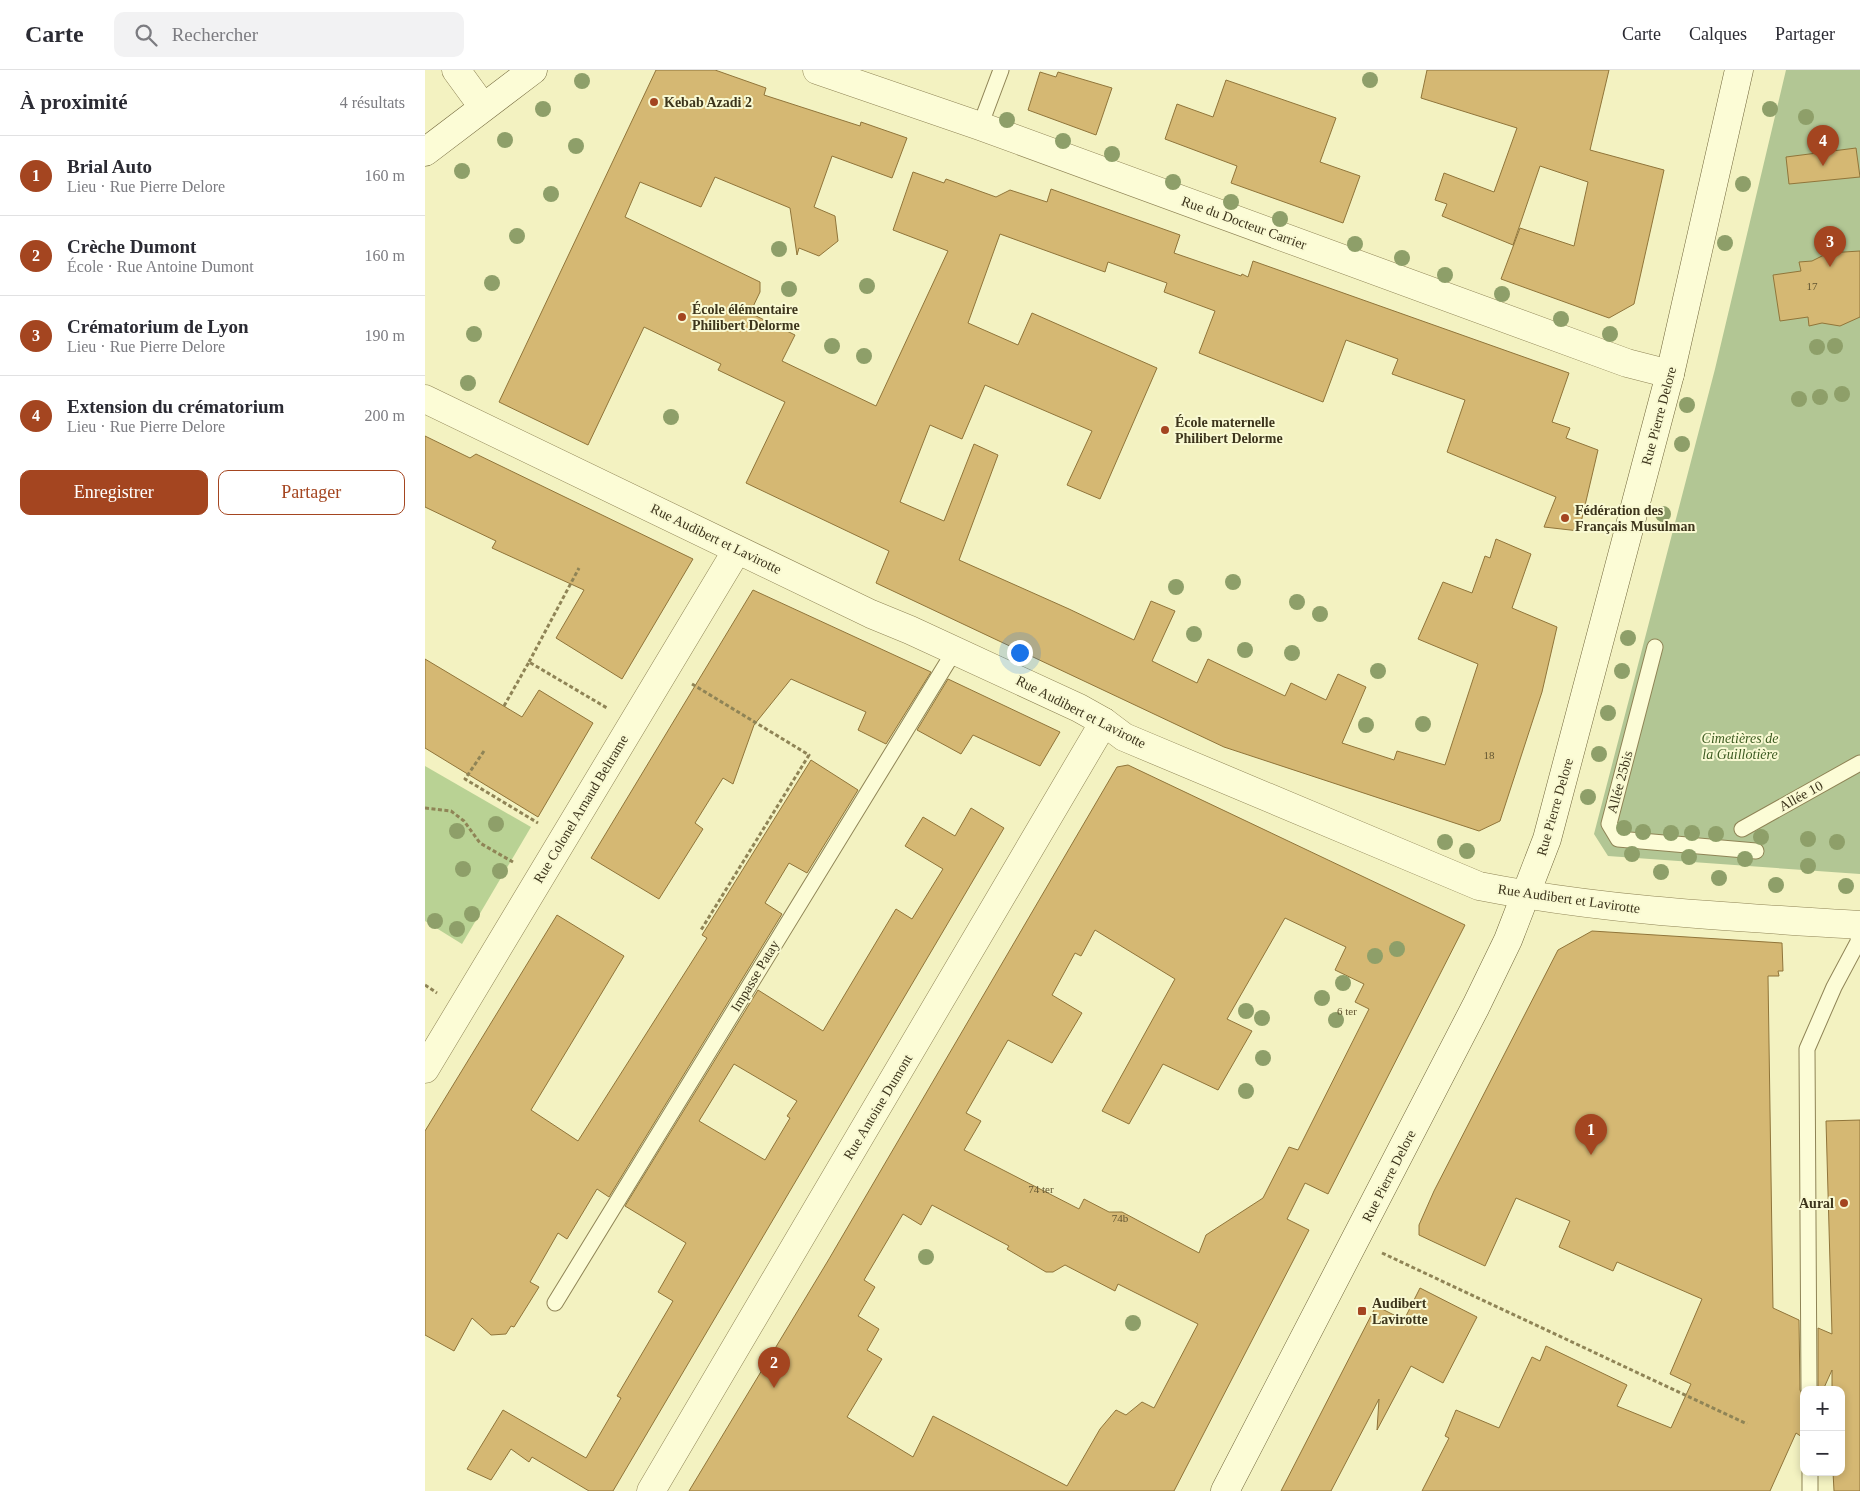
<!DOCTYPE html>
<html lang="fr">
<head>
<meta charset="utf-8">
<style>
	:root { --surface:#fff; --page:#f2f2f3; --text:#2b2b33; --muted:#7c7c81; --line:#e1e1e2; --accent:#a44520 }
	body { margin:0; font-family:Georgia,serif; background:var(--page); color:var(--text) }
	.controls { position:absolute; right:15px; bottom:15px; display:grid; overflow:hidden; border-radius:10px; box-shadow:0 2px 8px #0003 }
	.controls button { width:45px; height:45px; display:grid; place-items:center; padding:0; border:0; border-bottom:1px solid var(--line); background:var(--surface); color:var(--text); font:25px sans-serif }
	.you { position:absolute; left:594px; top:582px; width:18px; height:18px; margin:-12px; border:4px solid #fff; border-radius:50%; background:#1a73e8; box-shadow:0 0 0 8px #1a73e833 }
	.badge { display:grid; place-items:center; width:32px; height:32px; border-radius:50%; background:var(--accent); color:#fff; font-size:16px; font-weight:700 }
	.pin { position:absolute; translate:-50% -41px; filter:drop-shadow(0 1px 2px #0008) }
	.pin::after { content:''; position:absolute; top:26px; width:18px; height:15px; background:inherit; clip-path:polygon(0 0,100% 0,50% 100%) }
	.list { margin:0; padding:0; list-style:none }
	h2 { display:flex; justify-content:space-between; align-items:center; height:65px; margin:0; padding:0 20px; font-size:21px }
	h2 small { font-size:16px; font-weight:400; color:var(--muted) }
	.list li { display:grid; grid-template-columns:32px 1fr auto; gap:15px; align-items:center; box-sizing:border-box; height:80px; padding:0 20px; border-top:1px solid var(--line) }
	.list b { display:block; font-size:19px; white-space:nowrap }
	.list p { margin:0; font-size:16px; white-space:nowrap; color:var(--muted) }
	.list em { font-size:16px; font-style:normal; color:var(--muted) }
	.actions { display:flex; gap:10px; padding:15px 20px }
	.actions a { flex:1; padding:11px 0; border:1px solid var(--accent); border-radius:10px; text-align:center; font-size:18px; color:var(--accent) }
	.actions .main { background:var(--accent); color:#fff }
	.icon { flex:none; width:28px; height:28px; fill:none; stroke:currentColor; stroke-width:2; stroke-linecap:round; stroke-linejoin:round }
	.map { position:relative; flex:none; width:1435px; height:1421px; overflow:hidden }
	header { display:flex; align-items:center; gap:30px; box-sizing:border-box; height:70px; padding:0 25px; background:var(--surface); border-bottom:1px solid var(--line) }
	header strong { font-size:24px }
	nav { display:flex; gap:28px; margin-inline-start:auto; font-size:18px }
	.search { width:350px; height:45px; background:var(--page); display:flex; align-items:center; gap:12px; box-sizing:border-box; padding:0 18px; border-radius:10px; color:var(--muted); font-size:19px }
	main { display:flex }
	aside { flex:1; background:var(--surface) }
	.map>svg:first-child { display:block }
</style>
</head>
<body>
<header>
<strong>Carte</strong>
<div class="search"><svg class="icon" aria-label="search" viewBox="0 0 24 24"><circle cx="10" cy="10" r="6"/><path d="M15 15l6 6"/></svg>Rechercher</div>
<nav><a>Carte</a><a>Calques</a><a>Partager</a></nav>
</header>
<main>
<aside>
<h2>À proximité<small>4 résultats</small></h2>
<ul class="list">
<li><span class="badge">1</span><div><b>Brial Auto</b><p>Lieu · Rue Pierre Delore</p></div><em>160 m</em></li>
<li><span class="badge">2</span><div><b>Crèche Dumont</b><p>École · Rue Antoine Dumont</p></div><em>160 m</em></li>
<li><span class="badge">3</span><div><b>Crématorium de Lyon</b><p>Lieu · Rue Pierre Delore</p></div><em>190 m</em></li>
<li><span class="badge">4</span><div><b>Extension du crématorium</b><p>Lieu · Rue Pierre Delore</p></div><em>200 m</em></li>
</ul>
<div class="actions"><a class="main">Enregistrer</a><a>Partager</a></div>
</aside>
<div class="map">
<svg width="1435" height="1421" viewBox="0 0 1435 1421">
	<rect width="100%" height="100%" fill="#f3f2c1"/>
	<path fill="#b9d294" d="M 0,696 L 106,757 L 37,874 L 0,851 Z"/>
	<path fill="#b2c694" d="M 1361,0 L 1435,0 L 1435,804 L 1183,786 L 1169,764 L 1290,299 Z"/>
	<g fill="#d5b873" stroke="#90753a" fill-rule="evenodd">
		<path d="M 231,0 L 290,0 L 341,18 L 339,25 L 435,56 L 436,52 L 482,68 L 467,108 L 407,86 L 389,137 L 410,146 L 413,171 L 394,186 L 374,178 L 372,185 L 365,138 L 290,107 L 276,137 L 215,112 L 200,147 L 335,212 L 335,222 L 325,243 L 370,265 L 357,291 L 451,336 L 523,181 L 468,160 L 488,102 L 519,113 L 521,109 L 571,127 L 585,120 L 622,132 L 626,119 L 755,165 L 749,183 L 816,206 L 817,204 L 823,207 L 828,191 L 1144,303 L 1127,352 L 1145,358 L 1141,368 L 1173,380 L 1154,461 L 1119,457 L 1131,427 L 1022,382 L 1040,330 L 967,304 L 973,289 L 921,270 L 898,332 L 774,283 L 790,241 L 739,222 L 742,213 L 683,192 L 680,202 L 575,164 L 543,253 L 593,275 L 607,243 L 732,298 L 675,429 L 642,415 L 667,361 L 560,315 L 537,369 L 505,355 L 475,432 L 519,451 L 549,374 L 573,385 L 534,490 L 644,539 L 709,570 L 726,531 L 750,541 L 727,591 L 772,613 L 783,589 L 860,626 L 866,613 L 901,630 L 913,604 L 941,617 L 917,673 L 969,690 L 972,681 L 1020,695 L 1053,594 L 993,569 L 1018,512 L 1047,523 L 1060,486 L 1065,488 L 1071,469 L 1106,484 L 1087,538 L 1132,557 L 1117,622 L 1075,751 L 1054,761 L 799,677 L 451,513 L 464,481 L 321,413 L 360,332 L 293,300 L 296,294 L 219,257 L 163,375 L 74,332 Z"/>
		<path d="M 1002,0 L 1184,0 L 1165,80 L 1239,100 L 1209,234 L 1184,248 L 1076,209 L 1095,158 L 1149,176 L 1163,112 L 1115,96 L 1088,175 L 1017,146 L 1022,134 L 1010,130 L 1019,103 L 1069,122 L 1092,58 L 996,28 Z"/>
		<path d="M 615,2 L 631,7 L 633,2 L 687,18 L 671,65 L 603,40 Z"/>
		<path d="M 801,10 L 911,48 L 895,92 L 935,106 L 918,153 L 806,113 L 812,96 L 740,69 L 752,34 L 788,47 Z"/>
		<path d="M 1431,78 L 1435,107 L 1364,114 L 1361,87 Z"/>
		<path d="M 1435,181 L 1435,247 L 1415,256 L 1397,253 L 1384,256 L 1383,247 L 1355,251 L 1348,205 L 1376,201 L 1374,192 L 1387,191 L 1403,183 Z"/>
		<path d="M 0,366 L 45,388 L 51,384 L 268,489 L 197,609 L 131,568 L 159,520 L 67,478 L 71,471 L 0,437 Z"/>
		<path d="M 328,520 L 506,602 L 461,674 L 433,660 L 441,642 L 366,609 L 329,655 L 308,714 L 298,708 L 270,753 L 278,759 L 234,829 L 166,788 Z"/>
		<path d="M 0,589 L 97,647 L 114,620 L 168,653 L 113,747 L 0,678 Z"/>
		<path d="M 523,609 L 635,662 L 615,696 L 548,665 L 536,684 L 492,660 Z"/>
		<path d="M 386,690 L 433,720 L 382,803 L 364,793 L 340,833 L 357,844 L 184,1127 L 172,1119 L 142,1169 L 133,1163 L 105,1212 L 114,1217 L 89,1257 L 86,1256 L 81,1264 L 66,1265 L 47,1248 L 29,1281 L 0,1265 L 0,1061 L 132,845 L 199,886 L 106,1040 L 153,1071 L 282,868 L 277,865 Z"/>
		<path d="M 703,695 L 1040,855 L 903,1124 L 880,1113 L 862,1149 L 884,1160 L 749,1421 L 264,1421 L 404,1189 L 692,697 ZM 860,848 L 921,877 L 910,900 L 939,914 L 930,932 L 944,939 L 873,1080 L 864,1077 L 838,1128 L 781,1165 L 774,1183 L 697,1142 L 684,1142 L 659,1129 L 654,1139 L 539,1080 L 556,1051 L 541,1043 L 583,970 L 627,993 L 657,943 L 627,925 L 650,883 L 656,886 L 670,860 L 750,909 L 677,1041 L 704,1054 L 738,994 L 793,1020 L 827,961 L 802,949 ZM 507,1135 L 584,1176 L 582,1179 L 621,1202 L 628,1202 L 640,1195 L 690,1221 L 693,1214 L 773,1254 L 729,1338 L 717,1332 L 701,1345 L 691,1340 L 675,1359 L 642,1416 L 508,1346 L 488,1387 L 422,1347 L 457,1289 L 442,1280 L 454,1259 L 433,1246 L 450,1217 L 439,1210 L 478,1144 L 496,1155 Z"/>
		<path d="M 546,738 L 579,758 L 188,1421 L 164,1421 L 107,1387 L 104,1392 L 86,1379 L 66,1410 L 42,1399 L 78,1340 L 161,1388 L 196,1328 L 192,1326 L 248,1231 L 233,1222 L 261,1173 L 200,1136 L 333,920 L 398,961 L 471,839 L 487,849 L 518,799 L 480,776 L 498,747 L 530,766 ZM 309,994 L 372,1031 L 362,1046 L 365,1048 L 340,1090 L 274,1051 Z"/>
		<path d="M 1167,861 L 1357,873 L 1358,901 L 1353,901 L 1354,906 L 1343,906 L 1348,1238 L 1374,1250 L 1375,1320 L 1379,1328 L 1379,1363 L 1377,1367 L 1371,1363 L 1345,1421 L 997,1421 L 1024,1368 L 1020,1366 L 1031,1340 L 1074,1358 L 1107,1287 L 1115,1291 L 1121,1276 L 1202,1315 L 1192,1336 L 1246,1358 L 1266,1314 L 1245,1304 L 1277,1229 L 1192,1192 L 1188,1201 L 1134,1177 L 1145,1151 L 1091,1128 L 1060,1196 L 994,1165 L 994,1155 L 1009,1121 L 1133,880 Z"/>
		<path d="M 1435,1050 L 1435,1421 L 1409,1421 L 1408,1402 L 1416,1402 L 1416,1320 L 1407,1320 L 1407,1300 L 1398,1320 L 1393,1320 L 1393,1258 L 1407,1264 L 1401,1051 Z"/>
		<path d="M 995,1218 L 1052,1247 L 1018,1313 L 986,1296 L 952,1360 L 954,1329 L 906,1421 L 856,1421 L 951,1236 L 979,1250 Z"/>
	</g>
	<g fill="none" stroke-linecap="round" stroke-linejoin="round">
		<defs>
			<g id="lane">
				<path d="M 555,56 L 576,0"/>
				<path d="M 1230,577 L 1184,754 L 1193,769 L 1331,781"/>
				<path d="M 1317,759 L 1435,693"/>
				<path d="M 130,1233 L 530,580"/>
				<path d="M 1384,1320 L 1382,979 L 1409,917 L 1433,872 L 1434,855"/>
				<path d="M 1385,1402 L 1385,1421"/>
			</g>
			<g id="street">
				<path d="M 31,0 L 58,37"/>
				<path d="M 392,0 L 555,56 L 1202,293 L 1245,304"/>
				<path d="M 0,329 L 446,544 L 485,560 L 654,638 L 679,652 L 699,667 L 1054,816 C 1180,841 1308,847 1435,855"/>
				<path d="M 0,999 L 312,480"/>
				<path d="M 226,1421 L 679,652"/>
			</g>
			<g id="secondary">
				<path d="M 0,82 L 108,0"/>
				<path d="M 800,1421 L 1051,936 L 1083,870 L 1122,769 L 1245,304 L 1314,0"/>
			</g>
		</defs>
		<use href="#lane" stroke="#8f8456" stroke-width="17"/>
		<use href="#street" stroke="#8f8456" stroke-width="29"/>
		<use href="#secondary" stroke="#70653a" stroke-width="29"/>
		<g stroke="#8f8456" stroke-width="3" stroke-dasharray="4 2.5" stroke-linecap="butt">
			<path d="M 104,592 L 154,498"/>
			<path d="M 267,614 L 384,685 L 276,860"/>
			<path d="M 79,636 L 104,592 L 182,638"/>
			<path d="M 59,681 L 40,709 L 113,753"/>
			<path d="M 0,738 L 26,741 L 39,751 L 55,773 L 88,792"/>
			<path d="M 0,915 L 12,923"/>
			<path d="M 957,1183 L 1322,1354"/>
		</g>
		<use href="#lane" stroke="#fcfcd6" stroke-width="15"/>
		<use href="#street" stroke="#fcfcd6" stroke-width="28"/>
		<use href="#secondary" stroke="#fcfcd6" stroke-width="28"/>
	</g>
	<g fill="#8e9f69">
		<circle cx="945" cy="10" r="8"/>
		<circle cx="157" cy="11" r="8"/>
		<circle cx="118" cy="39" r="8"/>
		<circle cx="1345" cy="39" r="8"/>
		<circle cx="1381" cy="47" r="8"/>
		<circle cx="582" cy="50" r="8"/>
		<circle cx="80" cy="70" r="8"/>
		<circle cx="638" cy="71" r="8"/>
		<circle cx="151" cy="76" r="8"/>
		<circle cx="687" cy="84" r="8"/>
		<circle cx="37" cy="101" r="8"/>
		<circle cx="748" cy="112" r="8"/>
		<circle cx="1318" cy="114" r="8"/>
		<circle cx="126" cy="124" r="8"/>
		<circle cx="806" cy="132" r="8"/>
		<circle cx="855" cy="149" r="8"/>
		<circle cx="92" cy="166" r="8"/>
		<circle cx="1300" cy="173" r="8"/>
		<circle cx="930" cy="174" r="8"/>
		<circle cx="354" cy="179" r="8"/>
		<circle cx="977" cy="188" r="8"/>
		<circle cx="1020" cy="205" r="8"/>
		<circle cx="67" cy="213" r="8"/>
		<circle cx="442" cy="216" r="8"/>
		<circle cx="364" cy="219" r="8"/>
		<circle cx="1077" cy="224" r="8"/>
		<circle cx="1136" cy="249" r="8"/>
		<circle cx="49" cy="264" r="8"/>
		<circle cx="1185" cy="264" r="8"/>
		<circle cx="407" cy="276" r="8"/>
		<circle cx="1410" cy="276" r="8"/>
		<circle cx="1392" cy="277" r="8"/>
		<circle cx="439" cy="286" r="8"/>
		<circle cx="43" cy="313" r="8"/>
		<circle cx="1417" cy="324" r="8"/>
		<circle cx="1395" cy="327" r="8"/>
		<circle cx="1374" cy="329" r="8"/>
		<circle cx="1262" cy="335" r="8"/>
		<circle cx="246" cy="347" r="8"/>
		<circle cx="1257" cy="374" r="8"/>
		<circle cx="1238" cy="444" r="8"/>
		<circle cx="808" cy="512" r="8"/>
		<circle cx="751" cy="517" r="8"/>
		<circle cx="872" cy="532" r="8"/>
		<circle cx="895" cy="544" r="8"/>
		<circle cx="769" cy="564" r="8"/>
		<circle cx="1203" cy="568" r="8"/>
		<circle cx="820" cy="580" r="8"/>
		<circle cx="867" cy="583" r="8"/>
		<circle cx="953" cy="601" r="8"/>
		<circle cx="1197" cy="601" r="8"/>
		<circle cx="1183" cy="643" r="8"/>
		<circle cx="998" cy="654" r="8"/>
		<circle cx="941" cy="655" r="8"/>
		<circle cx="1174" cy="684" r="8"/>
		<circle cx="1163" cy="727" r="8"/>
		<circle cx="71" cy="754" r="8"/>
		<circle cx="1199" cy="758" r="8"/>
		<circle cx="32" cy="761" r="8"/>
		<circle cx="1218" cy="762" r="8"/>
		<circle cx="1246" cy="763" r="8"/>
		<circle cx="1267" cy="763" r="8"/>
		<circle cx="1291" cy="764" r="8"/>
		<circle cx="1336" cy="767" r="8"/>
		<circle cx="1383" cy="769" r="8"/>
		<circle cx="1020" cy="772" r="8"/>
		<circle cx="1412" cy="772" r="8"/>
		<circle cx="1042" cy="781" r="8"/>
		<circle cx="1207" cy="784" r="8"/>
		<circle cx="1264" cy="787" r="8"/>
		<circle cx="1320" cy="789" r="8"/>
		<circle cx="1383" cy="796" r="8"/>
		<circle cx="38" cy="799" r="8"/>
		<circle cx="75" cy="801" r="8"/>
		<circle cx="1236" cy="802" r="8"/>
		<circle cx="1294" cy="808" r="8"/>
		<circle cx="1351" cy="815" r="8"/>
		<circle cx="1421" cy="816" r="8"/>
		<circle cx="47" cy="844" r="8"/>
		<circle cx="10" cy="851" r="8"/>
		<circle cx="32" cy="859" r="8"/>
		<circle cx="972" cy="879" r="8"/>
		<circle cx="950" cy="886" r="8"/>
		<circle cx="918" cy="913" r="8"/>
		<circle cx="897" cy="928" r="8"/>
		<circle cx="821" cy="941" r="8"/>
		<circle cx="837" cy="948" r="8"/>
		<circle cx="911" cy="950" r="8"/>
		<circle cx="838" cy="988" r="8"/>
		<circle cx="821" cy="1021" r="8"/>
		<circle cx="501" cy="1187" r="8"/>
		<circle cx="708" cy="1253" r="8"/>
	</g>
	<g fill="#a44520" stroke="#f9f9d2" stroke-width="2">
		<circle cx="229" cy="32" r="5"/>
		<circle cx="257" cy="247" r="5"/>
		<circle cx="740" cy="360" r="5"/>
		<circle cx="1140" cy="448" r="5"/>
		<circle cx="1419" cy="1133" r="5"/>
		<rect x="932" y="1236" width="10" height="10" rx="2.5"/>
	</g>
	<g text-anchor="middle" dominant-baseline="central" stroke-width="4" stroke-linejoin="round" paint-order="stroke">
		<g font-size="11" fill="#635632">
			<text x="1387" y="216">17</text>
			<text x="1064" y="685">18</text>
			<text x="922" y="941">6 ter</text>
			<text x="616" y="1119">74 ter</text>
			<text x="695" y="1148">74b</text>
		</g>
		<g font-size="14" font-weight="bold" fill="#3d351c" stroke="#f9f9d2" text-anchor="start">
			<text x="239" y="32">Kebab Azadi 2</text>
			<text x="267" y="239">École élémentaire<tspan x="267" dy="16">Philibert Delorme</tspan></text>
			<text x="750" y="352">École maternelle<tspan x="750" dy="16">Philibert Delorme</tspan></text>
			<text x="1150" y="440">Fédération des<tspan x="1150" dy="16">Français Musulman</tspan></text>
			<text x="1409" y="1133" text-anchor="end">Aural</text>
			<text x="947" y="1233">Audibert<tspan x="947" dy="16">Lavirotte</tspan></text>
		</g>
		<g font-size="14" fill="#3d351c" stroke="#f9f9d2">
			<text transform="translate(819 153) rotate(20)">Rue du Docteur Carrier</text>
			<text transform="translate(1234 346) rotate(-75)">Rue Pierre Delore</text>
			<text transform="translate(291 469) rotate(26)">Rue Audibert et Lavirotte</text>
			<text transform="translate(656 642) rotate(27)">Rue Audibert et Lavirotte</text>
			<text transform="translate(1195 712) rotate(-75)">Allée 25bis</text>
			<text transform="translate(1376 726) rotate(-29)">Allée 10</text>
			<text transform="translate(1130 737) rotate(-74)">Rue Pierre Delore</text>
			<text transform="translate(156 739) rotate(-59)">Rue Colonel Arnaud Beltrame</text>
			<text transform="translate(1144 829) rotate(8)">Rue Audibert et Lavirotte</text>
			<text transform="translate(330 906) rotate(-59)">Impasse Patay</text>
			<text transform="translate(453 1037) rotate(-59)">Rue Antoine Dumont</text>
			<text transform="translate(964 1106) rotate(-63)">Rue Pierre Delore</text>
		</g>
		<g font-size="14" font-style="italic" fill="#3c5b21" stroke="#f9f9d2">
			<text x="1315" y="668">Cimetières de<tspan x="1315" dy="16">la Guillotière</tspan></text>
		</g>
	</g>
</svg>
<div class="controls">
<button>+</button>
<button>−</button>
</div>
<div class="you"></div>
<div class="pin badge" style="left:1166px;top:1085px">1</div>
<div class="pin badge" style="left:349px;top:1318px">2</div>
<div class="pin badge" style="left:1405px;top:197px">3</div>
<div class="pin badge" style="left:1398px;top:96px">4</div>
</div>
</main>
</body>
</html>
